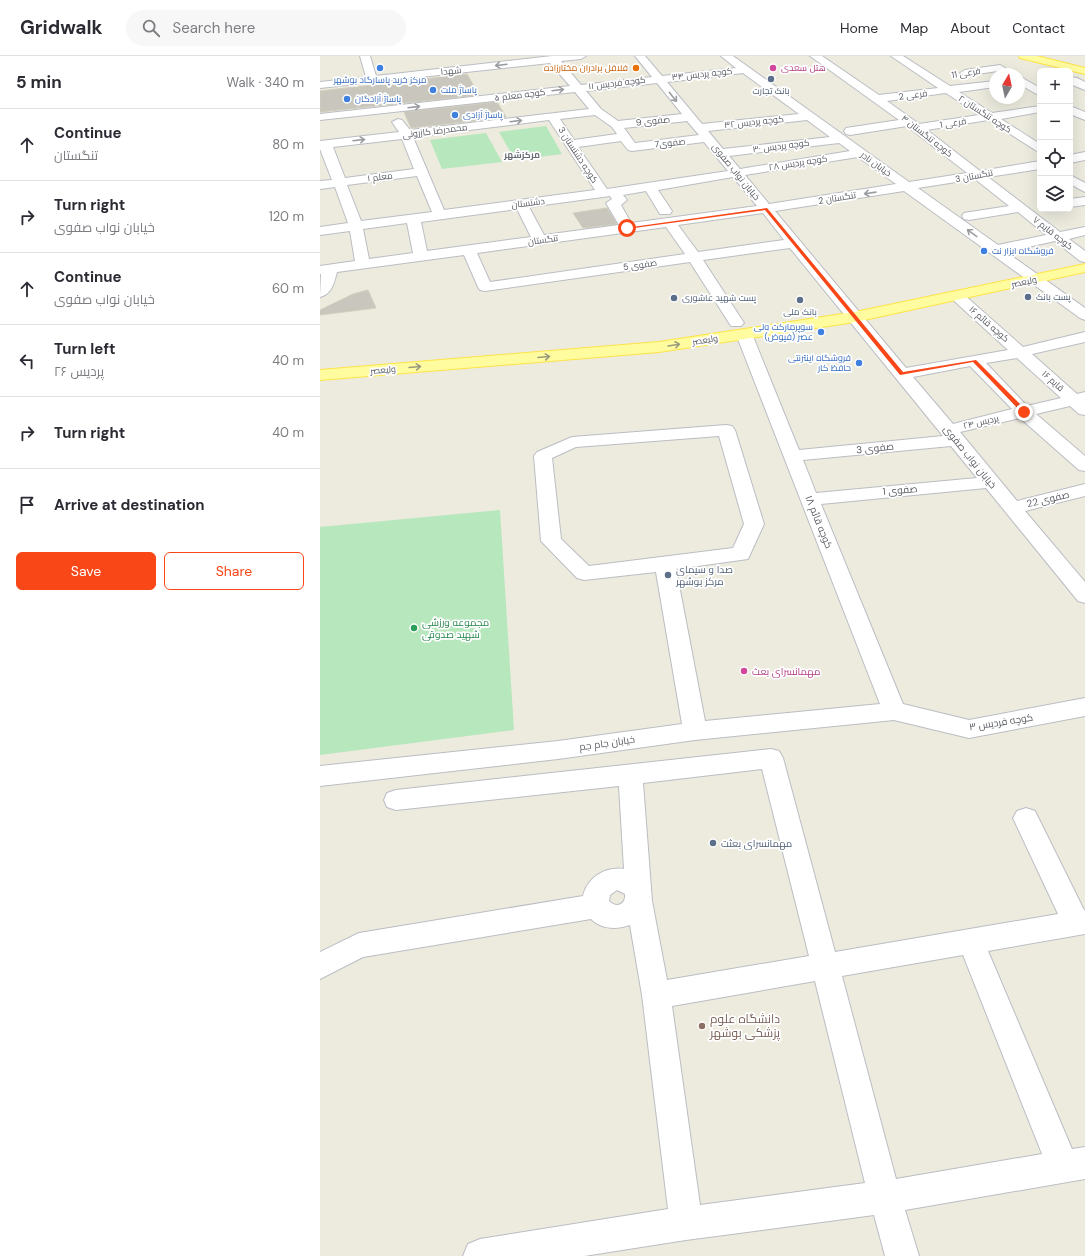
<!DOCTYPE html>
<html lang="en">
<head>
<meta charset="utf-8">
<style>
	:root { --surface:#fff; --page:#f7f7f7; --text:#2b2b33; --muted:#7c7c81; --line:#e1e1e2; --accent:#f94718 }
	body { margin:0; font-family:"DM Sans",Cairo,sans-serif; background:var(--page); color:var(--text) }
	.controls { position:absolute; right:12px; top:12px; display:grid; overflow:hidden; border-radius:6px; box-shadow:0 4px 16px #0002 }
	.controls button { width:36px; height:36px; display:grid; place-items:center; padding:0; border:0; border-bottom:1px solid var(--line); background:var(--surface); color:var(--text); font:20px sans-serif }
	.compass { position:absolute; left:669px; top:12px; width:36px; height:36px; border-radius:50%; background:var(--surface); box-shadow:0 4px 16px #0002; rotate:9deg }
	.stop { position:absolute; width:12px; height:12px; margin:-9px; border:3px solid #f94718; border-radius:50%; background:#fff }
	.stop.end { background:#f94718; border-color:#fff; box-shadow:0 1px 4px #0008 }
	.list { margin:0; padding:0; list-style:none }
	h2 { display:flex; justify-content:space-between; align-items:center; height:52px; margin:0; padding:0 16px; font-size:17px }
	h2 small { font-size:13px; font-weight:400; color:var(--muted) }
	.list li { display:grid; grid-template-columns:26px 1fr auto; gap:12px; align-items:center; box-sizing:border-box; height:72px; padding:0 16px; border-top:1px solid var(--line) }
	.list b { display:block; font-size:15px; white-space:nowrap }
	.list p { margin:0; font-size:13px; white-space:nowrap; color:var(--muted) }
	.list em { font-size:13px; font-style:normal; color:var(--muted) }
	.actions { display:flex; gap:8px; padding:12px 16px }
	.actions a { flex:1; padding:9px 0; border:1px solid var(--accent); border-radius:6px; text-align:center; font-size:14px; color:var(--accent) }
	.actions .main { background:var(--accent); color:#fff }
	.icon { flex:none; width:22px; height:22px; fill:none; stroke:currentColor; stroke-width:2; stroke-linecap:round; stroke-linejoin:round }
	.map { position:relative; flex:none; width:765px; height:1200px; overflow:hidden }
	header { display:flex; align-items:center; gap:24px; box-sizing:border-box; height:56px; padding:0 20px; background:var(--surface); border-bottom:1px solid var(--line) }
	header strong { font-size:19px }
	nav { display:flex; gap:22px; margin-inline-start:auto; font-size:14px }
	.search { width:280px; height:36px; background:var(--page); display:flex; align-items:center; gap:10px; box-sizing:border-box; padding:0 14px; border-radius:22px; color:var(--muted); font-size:15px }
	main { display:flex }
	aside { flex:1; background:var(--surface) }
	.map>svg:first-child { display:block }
</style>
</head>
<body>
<header>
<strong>Gridwalk</strong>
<div class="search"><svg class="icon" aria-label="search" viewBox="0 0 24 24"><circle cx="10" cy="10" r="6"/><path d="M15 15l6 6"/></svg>Search here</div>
<nav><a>Home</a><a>Map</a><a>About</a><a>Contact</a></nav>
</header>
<main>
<aside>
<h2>5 min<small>Walk · 340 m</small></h2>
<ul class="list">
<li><svg class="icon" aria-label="ahead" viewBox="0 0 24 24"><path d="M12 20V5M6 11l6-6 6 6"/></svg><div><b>Continue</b><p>تنگستان</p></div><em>80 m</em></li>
<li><svg class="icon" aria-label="right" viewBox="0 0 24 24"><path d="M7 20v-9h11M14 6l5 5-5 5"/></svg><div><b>Turn right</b><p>خیابان نواب صفوی</p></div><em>120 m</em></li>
<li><svg class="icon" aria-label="ahead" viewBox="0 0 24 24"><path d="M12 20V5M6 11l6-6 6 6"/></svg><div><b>Continue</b><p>خیابان نواب صفوی</p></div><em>60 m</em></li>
<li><svg class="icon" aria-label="left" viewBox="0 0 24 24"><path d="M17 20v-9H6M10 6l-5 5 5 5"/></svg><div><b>Turn left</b><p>پردیس ۲۶</p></div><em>40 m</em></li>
<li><svg class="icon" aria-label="right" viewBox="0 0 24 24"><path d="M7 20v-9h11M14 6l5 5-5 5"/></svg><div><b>Turn right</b></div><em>40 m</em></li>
<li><svg class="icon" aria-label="arrive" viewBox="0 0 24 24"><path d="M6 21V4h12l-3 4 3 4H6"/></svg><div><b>Arrive at destination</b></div></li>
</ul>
<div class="actions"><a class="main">Save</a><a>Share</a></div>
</aside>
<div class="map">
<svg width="765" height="1200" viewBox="0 0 765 1200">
	<rect width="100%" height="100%" fill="#ecebde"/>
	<g fill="#b7e7bd">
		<path d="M 226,70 L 242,98 L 195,104 L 179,76 Z"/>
		<path d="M 166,77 L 182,106 L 122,113 L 110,84 Z"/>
		<path d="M 180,454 L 194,674 L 0,699 L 0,471 Z"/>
	</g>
	<g fill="#c9c7bd" stroke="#d1cebc">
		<path d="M 147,18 L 159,39 L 0,56 L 0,35 Z"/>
		<path d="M 177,46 L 186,61 L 91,72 L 84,56 Z"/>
		<path d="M 287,152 L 297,168 L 263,172 L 253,157 Z"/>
		<path d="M 48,234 L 56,252 L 0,259 L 0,254 L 33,238 Z"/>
	</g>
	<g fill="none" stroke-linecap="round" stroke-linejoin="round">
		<defs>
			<g id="minor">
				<path d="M 40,0 L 50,0 L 56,20 L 232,0 L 266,0 L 261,3 L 241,5 L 261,29 L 332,21 L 315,0 L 325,0 L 342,20 L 416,12 L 401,0 L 413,0 L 589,126 L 647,117 L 587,70 L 530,79 L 526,78 L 524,75 L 526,72 L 579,64 L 490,0 L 502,0 L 559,39 L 618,32 L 571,0 L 583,0 L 630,30 L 675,25 L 675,31 L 639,36 L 672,57 L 720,50 L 720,56 L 681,63 L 720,88 L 720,97 L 668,64 L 607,74 L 660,115 L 720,105 L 720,113 L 668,121 L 740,176 L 765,171 L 765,179 L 749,183 L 765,195 L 765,206 L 760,205 L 735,185 L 686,196 L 765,252 L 765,264 L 760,262 L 584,135 L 455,155 L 586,312 L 688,294 L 632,243 L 629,240 L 632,237 L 642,237 L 703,291 L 765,276 L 765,286 L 712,298 L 757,338 L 765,336 L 765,359 L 759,358 L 750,350 L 716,358 L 765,400 L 765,415 L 759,414 L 700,362 L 640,376 L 697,445 L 765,428 L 765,440 L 705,455 L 765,526 L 765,547 L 758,545 L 666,432 L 501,448 L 583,648 L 649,664 L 765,642 L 765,660 L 649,682 L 574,664 L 375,684 L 238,703 L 0,730 L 0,710 L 238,685 L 362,668 L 336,516 L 264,524 L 257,522 L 221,485 L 214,400 L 217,396 L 252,381 L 406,369 L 412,370 L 415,374 L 444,468 L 428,503 L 356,513 L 385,665 L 560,648 L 416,278 L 418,275 L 430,275 L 432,278 L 479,394 L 623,380 L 470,192 L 383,204 L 424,267 L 421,270 L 411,270 L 370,206 L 165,235 L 160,234 L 158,231 L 144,199 L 17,216 C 14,227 12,238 0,241 L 1,218 L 0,218 L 0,210 L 35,205 L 30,175 L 0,179 L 0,171 L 28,167 L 15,131 L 0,133 L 0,125 L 12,124 L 0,93 L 0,85 L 79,76 L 72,66 L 78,63 L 82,64 L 90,74 L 269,53 L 255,36 L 0,64 L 0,58 L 250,30 L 230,7 L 0,32 L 0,26 L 46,21 ZM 423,17 L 479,58 L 382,68 L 347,26 ZM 337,27 L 362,58 L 298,65 L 281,53 L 266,35 ZM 626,37 L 659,59 L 599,68 L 567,45 ZM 275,59 L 292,71 L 297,78 L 254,84 L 240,63 ZM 229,64 L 275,134 L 124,154 L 93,81 ZM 487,64 L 510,81 L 403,93 L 388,75 ZM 367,65 L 379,79 L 315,87 L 304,72 ZM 82,83 L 94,113 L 25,122 L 13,91 ZM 301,85 L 308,94 L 312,95 L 384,86 L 408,115 L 287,133 L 258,91 ZM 519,87 L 530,95 L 420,113 L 409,100 ZM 538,101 L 576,128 L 449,148 L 425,119 ZM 97,120 L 112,156 L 41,165 L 27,129 ZM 413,121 L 437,150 L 311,167 L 301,149 L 307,144 L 303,139 L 326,135 L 340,158 L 350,158 L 352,155 L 338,134 ZM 655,123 L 689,150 L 644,157 L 642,160 L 644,163 L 649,164 L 698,156 L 726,179 L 678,189 L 598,132 ZM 290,140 L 292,143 L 286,147 L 299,169 L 224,179 L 209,151 ZM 197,153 L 211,181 L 107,195 L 101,166 ZM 443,157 L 464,184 L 378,196 L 358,169 ZM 87,167 L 93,197 L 49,203 L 43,173 ZM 346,171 L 365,198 L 170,226 L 157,197 ZM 697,302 L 741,342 L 707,350 L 666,307 ZM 650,310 L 692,353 L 633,368 L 593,321 ZM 399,380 L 424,468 L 413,492 L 269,510 L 241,483 L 232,402 L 256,391 ZM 631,390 L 657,422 L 496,437 L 483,404 Z"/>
				<path d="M 680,9 L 685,12 L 684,14 L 645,20 L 640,17 L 645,14 Z"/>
				<path d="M 699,20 L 720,32 L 720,40 L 699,28 Z"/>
				<path d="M 750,21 L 757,22 L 765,26 L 765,34 L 750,28 Z"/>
				<path d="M 750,50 L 765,56 L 765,64 L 750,58 Z"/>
				<path d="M 765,96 L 765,104 L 750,107 L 750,99 Z"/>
				<path d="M 750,119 L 765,127 L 765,136 L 750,128 Z"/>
				<path d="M 765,141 L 765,149 L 750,151 L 750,143 Z"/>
				<path d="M 451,693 L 459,695 L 463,702 L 515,896 L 738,858 L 693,762 L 697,755 L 706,752 L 715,755 L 764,854 L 765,854 L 765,878 L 668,895 L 752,1093 L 765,1091 L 765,1123 L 585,1154 L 599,1200 L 565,1200 L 554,1159 L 366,1184 L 264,1200 L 143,1200 L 148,1188 L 160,1183 L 348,1153 L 322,939 L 310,869 C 296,874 281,873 271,863 L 43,901 L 0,923 L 0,896 L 39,877 L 263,840 C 267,822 285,810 304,813 L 299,730 L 76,754 L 67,751 L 64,744 L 67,737 L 76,734 ZM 442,713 L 489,900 L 347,924 L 332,845 L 323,727 ZM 297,834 L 305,838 C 306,848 297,853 289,845 L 290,839 ZM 643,899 L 722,1098 L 576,1123 L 522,920 ZM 495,925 L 545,1127 L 380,1149 L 352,950 Z"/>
			</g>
			<g id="major">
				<path d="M 699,0 L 717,0 L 765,12 L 765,18 L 700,2 Z"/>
				<path d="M 765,208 L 765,216 L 535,266 L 339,296 L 0,324 L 0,314 L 339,286 L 535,256 Z"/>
			</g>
		</defs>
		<use href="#minor" stroke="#bbbdc4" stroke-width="2"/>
		<use href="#major" stroke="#fee345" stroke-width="2"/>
		<use href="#minor" fill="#fff" fill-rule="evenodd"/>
		<use href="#major" fill="#fffca0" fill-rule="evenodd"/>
	</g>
	<defs><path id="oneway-shaft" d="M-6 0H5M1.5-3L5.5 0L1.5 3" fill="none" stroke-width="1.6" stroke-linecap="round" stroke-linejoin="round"/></defs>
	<g stroke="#9a9ca0">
		<use href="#oneway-shaft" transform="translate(181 9) rotate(173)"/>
		<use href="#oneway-shaft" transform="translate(238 34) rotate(-7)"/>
		<use href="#oneway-shaft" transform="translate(353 41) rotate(51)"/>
		<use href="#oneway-shaft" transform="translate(94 51) rotate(-7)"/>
		<use href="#oneway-shaft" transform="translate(196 65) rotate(-7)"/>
		<use href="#oneway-shaft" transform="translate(39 84) rotate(-7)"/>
		<use href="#oneway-shaft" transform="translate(550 137) rotate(172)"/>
		<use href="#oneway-shaft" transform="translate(652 177) rotate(-144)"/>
	</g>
	<g stroke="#9a9b7a">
		<use href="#oneway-shaft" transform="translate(354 289) rotate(-9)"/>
		<use href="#oneway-shaft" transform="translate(224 301) rotate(-5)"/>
		<use href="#oneway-shaft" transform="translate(95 311) rotate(-5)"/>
	</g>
	<path fill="#f94718" d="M 447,152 L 583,316 L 656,304 L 706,354 L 706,357 L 702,357 L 653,306 L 580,319 L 445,154 L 307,173 L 305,172 Z"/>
	<g fill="#3f7fe0" stroke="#fff" stroke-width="1.5">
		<circle cx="60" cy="12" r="4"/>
		<circle cx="113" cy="34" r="4"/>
		<circle cx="27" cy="43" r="4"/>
		<circle cx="135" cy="59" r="4"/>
		<circle cx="664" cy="195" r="4"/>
		<circle cx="501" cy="276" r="4"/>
		<circle cx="539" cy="307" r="4"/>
	</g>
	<circle fill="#e8710a" stroke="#fff" stroke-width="1.5" cx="316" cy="12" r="4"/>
	<g fill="#d1479c" stroke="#fff" stroke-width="1.5">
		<circle cx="453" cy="12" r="4"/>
		<circle cx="424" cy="615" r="4"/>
	</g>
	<g fill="#5c6f8a" stroke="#fff" stroke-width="1.5">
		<circle cx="451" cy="23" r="4"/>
		<circle cx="708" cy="241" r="4"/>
		<circle cx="354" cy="242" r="4"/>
		<circle cx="480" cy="244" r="4"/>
		<circle cx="348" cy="519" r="4"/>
		<circle cx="393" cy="787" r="4"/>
	</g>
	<circle fill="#2e9e5b" stroke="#fff" stroke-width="1.5" cx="94" cy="572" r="4"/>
	<circle fill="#8d6e63" stroke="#fff" stroke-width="1.5" cx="382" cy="970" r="4"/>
	<g text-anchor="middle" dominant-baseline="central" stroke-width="3.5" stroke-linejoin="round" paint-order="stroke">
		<g font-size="9" fill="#c56008" stroke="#fff" text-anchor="end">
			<text x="308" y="12">فلافل برادران مختارزاده</text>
		</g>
		<g font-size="9" fill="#b23c85" stroke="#fff" text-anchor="start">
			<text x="461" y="12">هتل سعدی</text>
		</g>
		<g font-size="9" fill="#575a61" stroke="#fff">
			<text transform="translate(131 15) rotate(-6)">شهدا</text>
			<text transform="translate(646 17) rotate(-9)">فرعی 11</text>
			<text transform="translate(382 18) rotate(-6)">کوچه پردیس ۳۴</text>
			<text transform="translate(297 27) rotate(-7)">کوچه فردیس ۱۱</text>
			<text transform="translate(200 39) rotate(-7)">کوچه معلم ۵</text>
			<text transform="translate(593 39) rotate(-7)">فرعی 2</text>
			<text transform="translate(665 58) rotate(33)">کوچه تنگستان ۲</text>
			<text transform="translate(333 65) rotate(-6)">صفوی 9</text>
			<text transform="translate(434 66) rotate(-6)">کوچه پردیس ۳۲</text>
			<text transform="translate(633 67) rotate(-9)">فرعی 1</text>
			<text transform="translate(115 75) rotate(-7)">محمدرضا کازرونی</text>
			<text transform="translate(607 80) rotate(38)">کوچه تنگستان ۴</text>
			<text transform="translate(350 87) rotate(-6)">صفوی7</text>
			<text transform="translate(461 90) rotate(-7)">کوچه پردیس ۳۰</text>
			<text transform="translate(258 99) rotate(57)">کوچه دشتستان 3</text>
			<text transform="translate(478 107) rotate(-9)">کوچه پردیس ۲۸</text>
			<text transform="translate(556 108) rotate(36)">خیابان نادر</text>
			<text transform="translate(416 116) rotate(51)">خیابان نواب صفوی</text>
			<text transform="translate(654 120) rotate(-10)">تنگستان 3</text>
			<text transform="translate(60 121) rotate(-7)">معلم ۱</text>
			<text transform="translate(517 142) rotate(-9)">تنگستان 2</text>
			<text transform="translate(208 147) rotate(-7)">دشتستان</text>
			<text transform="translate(733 177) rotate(38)">کوچه قایم ۷</text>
			<text transform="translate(223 184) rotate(-8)">تنگستان</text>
			<text transform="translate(320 209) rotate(-8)">صفوی 5</text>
			<text transform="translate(704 226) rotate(-12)">ولیعصر</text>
			<text transform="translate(669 268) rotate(41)">کوچه قائم ۱۶</text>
			<text transform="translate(385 284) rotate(-9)">ولیعصر</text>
			<text transform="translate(63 314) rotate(-5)">ولیعصر</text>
			<text transform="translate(733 325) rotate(42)">قایم ۱۶</text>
			<text transform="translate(661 366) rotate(-13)">پردیس ۲۴</text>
		</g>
		<g font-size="9" fill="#366cbe" stroke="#fff" text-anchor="start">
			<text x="60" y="24" text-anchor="middle">مرکز خرید پاسارگاد بوشهر</text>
			<text x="121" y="34">پاساژ ملت</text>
			<text x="35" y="43">پاساژ آزادگان</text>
			<text x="143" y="59">پاساژ آزادی</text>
			<text x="672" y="195">فروشگاه ابزار نت</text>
			<text x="493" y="271" text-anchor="end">سوپرمارکت ولی<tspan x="493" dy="10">عصر (فیوض)</tspan></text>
			<text x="531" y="302" text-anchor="end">فروشگاه اینترنتی<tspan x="531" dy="10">حافظ کار</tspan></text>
		</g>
		<g font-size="9" fill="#4e5e75" stroke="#fff">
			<text x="451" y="35">بانک تجارت</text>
			<text x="716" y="241" text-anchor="start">پست بانک</text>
			<text x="362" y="242" text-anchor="start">پست شهید عاشوری</text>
			<text x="480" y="256">بانک ملی</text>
		</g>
		<g font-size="9" font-weight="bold" fill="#686c73" stroke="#fff">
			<text x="202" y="99">مرکزشهر</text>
		</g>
		<g font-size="10" fill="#575a61" stroke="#fff">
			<text transform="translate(555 392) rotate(-6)">صفوی 3</text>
			<text transform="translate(650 401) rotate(51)">خیابان نواب صفوی</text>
			<text transform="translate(580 434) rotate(-5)">صفوی 1</text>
			<text transform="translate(728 443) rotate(-13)">صفوی 22</text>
			<text transform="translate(499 466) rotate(68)">کوچه قائم ۱۸</text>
			<text transform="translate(681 666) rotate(-9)">کوچه فردیس ۳</text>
			<text transform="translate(287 687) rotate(-8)">خیابان جام جم</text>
		</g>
		<g font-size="10" fill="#4e5e75" stroke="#fff" text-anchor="start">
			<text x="356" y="513">صدا و سیمای<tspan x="356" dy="12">مرکز بوشهر</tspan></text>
			<text x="401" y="787">مهمانسرای بعثت</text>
		</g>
		<g font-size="10" fill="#27864d" stroke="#fff" text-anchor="start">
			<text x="102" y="566">مجموعه ورزشی<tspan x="102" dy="12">شهید صدوقی</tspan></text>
		</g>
		<g font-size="10" fill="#b23c85" stroke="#fff" text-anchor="start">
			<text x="432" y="615">مهمانسرای بعث</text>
		</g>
		<g font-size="12" fill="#785e54" stroke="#fff" text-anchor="start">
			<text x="390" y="963">دانشگاه علوم<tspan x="390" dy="14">پزشکی بوشهر</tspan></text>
		</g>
	</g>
</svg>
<div class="controls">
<button>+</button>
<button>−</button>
<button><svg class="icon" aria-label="locate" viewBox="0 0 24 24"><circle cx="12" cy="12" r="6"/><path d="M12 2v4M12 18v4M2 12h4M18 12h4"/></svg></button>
<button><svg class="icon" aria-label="layers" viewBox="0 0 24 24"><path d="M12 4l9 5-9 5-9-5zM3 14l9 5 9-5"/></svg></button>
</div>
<svg class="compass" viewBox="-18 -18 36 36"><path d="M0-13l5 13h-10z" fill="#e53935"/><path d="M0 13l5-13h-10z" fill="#7c7c81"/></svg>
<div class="stop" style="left:307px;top:172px"></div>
<div class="stop end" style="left:704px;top:356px"></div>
</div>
</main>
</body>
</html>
